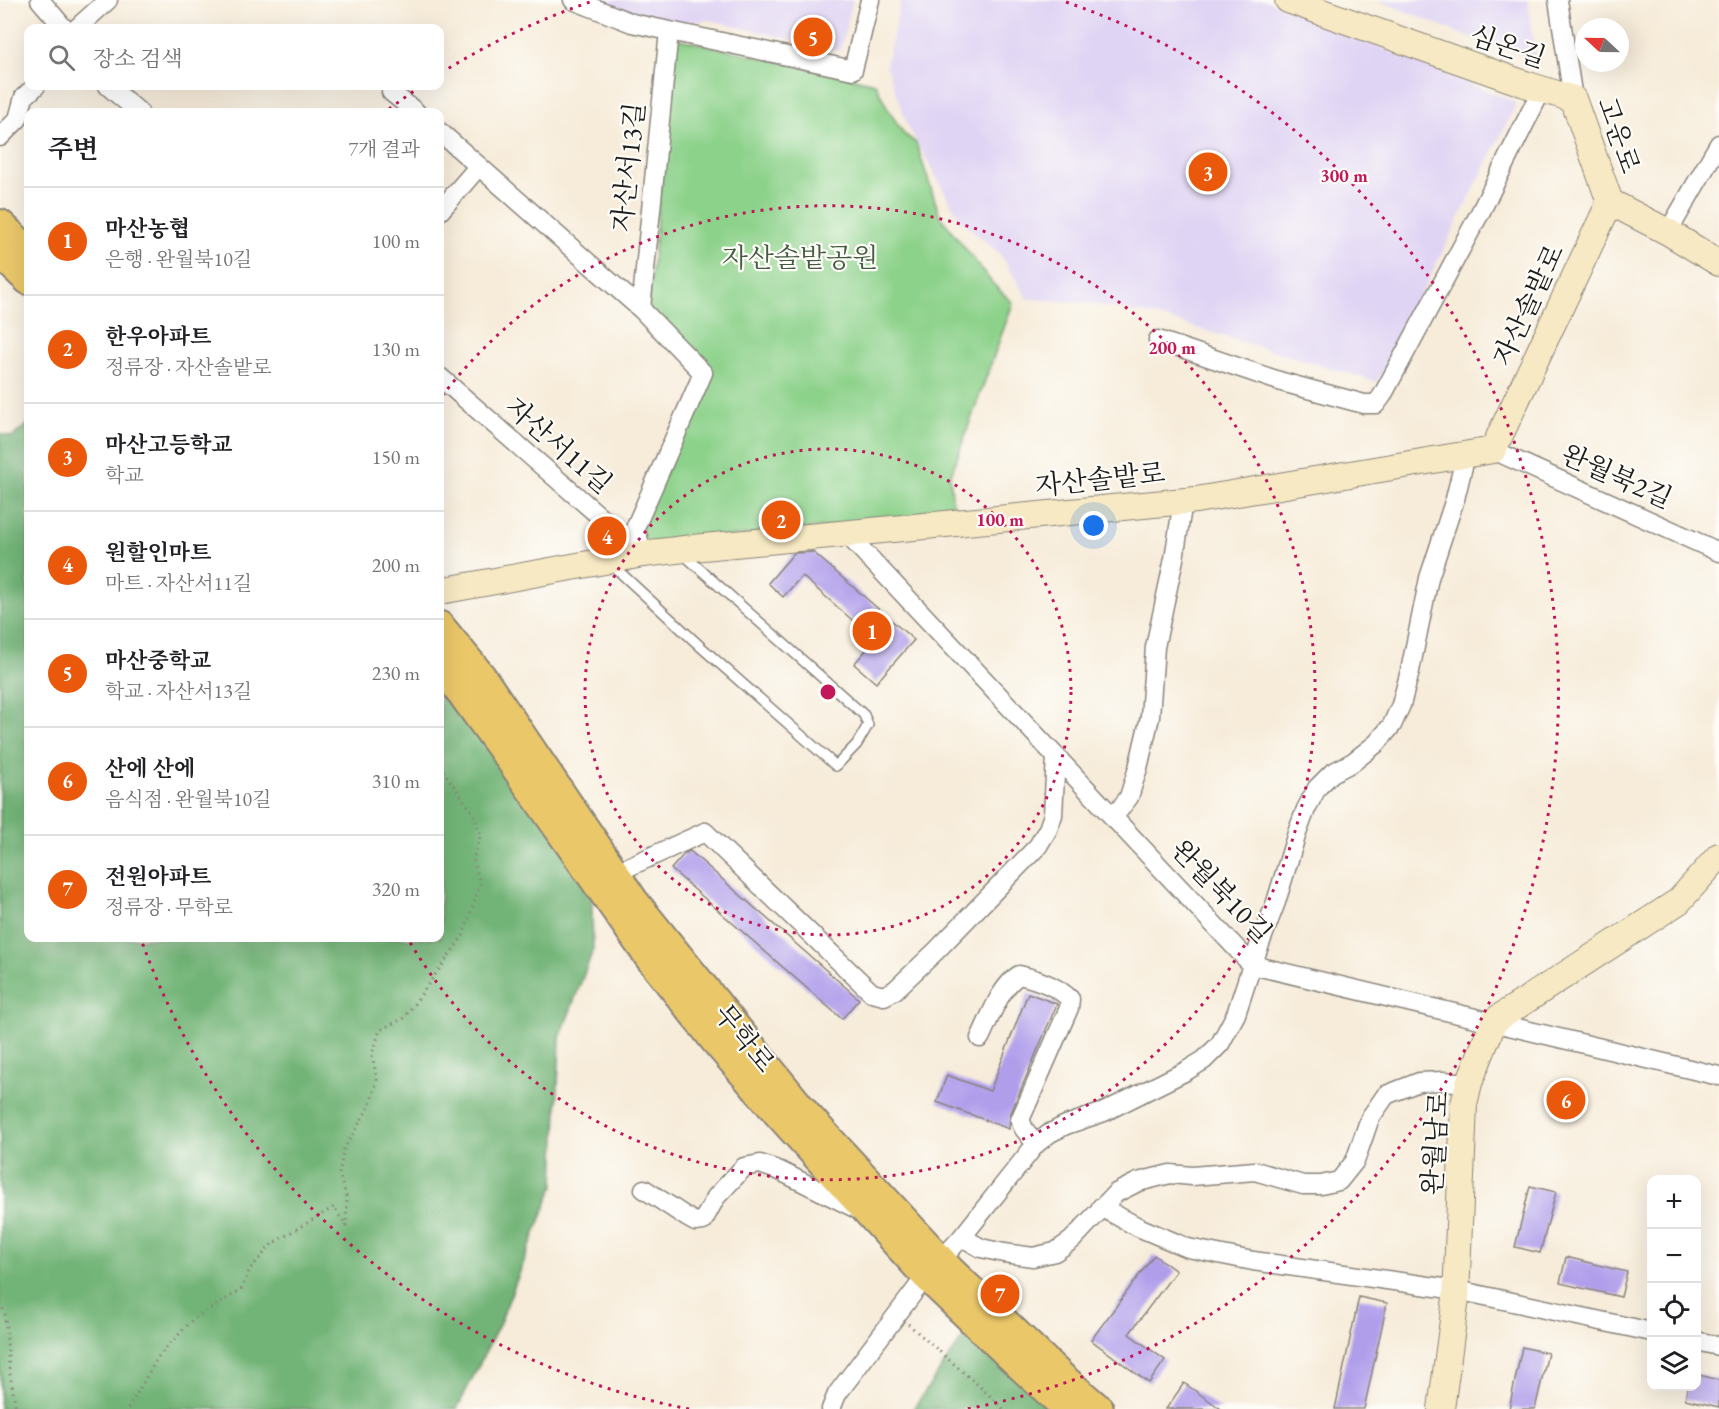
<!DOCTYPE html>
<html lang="ko">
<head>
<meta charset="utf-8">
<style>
	:root { --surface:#fff; --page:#f6f6f6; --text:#202124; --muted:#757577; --line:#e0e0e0; --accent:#ea580c }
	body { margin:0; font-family:"EB Garamond","Noto Serif KR",serif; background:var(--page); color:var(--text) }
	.controls { position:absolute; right:18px; bottom:18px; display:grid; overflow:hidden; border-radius:12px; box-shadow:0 6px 24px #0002 }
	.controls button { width:54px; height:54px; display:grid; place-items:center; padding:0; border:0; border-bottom:2px solid var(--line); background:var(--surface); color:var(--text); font:30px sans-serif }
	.compass { position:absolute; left:1575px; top:18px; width:54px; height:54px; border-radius:50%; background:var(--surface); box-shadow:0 6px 24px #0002; rotate:292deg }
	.you { position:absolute; left:1094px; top:526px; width:21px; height:21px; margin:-15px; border:4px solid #fff; border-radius:50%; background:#1a73e8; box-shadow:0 0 0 9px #1a73e833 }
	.badge { display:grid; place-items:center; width:39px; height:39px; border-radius:50%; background:var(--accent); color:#fff; font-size:20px; font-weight:700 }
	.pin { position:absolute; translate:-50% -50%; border:3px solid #fff; box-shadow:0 2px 6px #0006 }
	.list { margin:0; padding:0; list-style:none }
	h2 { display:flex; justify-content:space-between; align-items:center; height:78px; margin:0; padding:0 24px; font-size:26px }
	h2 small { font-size:20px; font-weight:400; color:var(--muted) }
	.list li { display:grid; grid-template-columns:39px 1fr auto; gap:18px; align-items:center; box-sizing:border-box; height:108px; padding:0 24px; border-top:2px solid var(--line) }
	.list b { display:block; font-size:22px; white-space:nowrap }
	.list p { margin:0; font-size:20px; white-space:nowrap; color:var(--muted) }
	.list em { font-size:20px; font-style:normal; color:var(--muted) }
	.icon { flex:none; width:33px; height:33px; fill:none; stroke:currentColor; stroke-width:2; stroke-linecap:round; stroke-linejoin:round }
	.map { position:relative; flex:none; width:1719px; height:1409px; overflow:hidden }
	.search { position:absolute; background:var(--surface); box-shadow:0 6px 24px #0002; left:24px; top:24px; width:420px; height:66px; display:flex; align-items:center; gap:15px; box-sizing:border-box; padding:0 21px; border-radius:12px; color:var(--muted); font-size:22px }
	.panel { position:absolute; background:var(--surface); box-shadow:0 6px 24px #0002; left:24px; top:108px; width:420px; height:834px; border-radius:12px }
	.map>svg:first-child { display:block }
</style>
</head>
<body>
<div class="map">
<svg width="1719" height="1409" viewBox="0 0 1719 1409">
	<rect width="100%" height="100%" fill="#fdfcf7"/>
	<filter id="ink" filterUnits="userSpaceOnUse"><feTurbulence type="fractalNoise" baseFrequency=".0167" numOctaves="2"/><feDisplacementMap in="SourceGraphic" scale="12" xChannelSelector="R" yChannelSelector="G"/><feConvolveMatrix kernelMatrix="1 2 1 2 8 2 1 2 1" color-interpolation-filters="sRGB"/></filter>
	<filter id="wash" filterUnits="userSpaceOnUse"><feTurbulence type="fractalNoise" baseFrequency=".008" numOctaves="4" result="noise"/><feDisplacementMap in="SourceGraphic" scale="24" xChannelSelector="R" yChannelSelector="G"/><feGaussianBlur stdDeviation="1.35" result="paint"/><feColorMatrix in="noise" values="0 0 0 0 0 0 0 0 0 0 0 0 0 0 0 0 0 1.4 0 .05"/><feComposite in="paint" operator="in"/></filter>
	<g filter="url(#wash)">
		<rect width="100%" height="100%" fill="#f7ecda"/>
		<g fill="#e0d4f4">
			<path d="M 598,0 L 853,0 L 840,51 L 710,20 L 659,24 Z"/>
			<path d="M 901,0 L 1265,0 L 1517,103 L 1377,382 L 1156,316 L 1080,302 L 1028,299 L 999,253 L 960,220 L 907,124 L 886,65 Z"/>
			<path d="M 1378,0 L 1528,0 L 1535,58 L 1458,33 Z"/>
		</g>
		<path fill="#8dd28b" stroke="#547754" stroke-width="1.5" d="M 675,38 L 875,83 L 889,111 L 904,134 L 916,143 L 940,216 L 993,284 L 1013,303 L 950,477 L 954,515 L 646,545 L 641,528 L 708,372 L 648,310 Z"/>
		<g fill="#72b477" stroke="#47684a" stroke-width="1.5">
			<path d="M 28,424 L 28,938 L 440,938 L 440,660 L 591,869 L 593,950 L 560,1038 L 554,1185 L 499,1325 L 457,1409 L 0,1409 L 0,434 L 12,437 Z"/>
			<path d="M 964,1336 L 1053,1409 L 913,1409 Z"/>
		</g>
		<g id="blocks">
			<g fill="#b09eeb">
				<path d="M 813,552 L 914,640 L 876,683 L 854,664 L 875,640 L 802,576 L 783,597 L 768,583 L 794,553 Z"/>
				<path d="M 690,851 L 859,999 L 842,1019 L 671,869 L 684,854 Z"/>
				<path d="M 1028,993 L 1057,1004 L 1010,1115 L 1009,1129 L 937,1102 L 947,1075 L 990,1091 Z"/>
				<path d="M 1530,1186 L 1556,1192 L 1540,1253 L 1515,1247 Z"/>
				<path d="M 1154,1255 L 1176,1271 L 1129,1334 L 1165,1360 L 1149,1383 L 1091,1340 Z"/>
				<path d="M 1566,1257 L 1627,1272 L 1621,1297 L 1560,1283 Z"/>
				<path d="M 1359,1297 L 1387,1303 L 1364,1409 L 1335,1409 Z"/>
				<path d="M 1522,1347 L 1548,1353 L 1535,1409 L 1509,1409 Z"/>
				<path d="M 1696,1374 L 1719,1380 L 1719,1407 L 1685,1399 L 1688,1386 L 1696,1386 Z"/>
				<path d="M 1184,1383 L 1221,1409 L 1166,1409 Z"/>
			</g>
		</g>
	</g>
	<g filter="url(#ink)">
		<use href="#blocks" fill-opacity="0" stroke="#8a847b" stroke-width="1.5"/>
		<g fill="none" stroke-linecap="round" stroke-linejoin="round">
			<defs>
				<path id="service" d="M 612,565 L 701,647 L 836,766 L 857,744 L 868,725 L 864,715 L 683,554"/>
				<g id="minor">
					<path d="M 40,0 L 64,28"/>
					<path d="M 573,0 L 632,23 L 853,70 L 870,0"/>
					<path d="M 1558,0 L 1573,99"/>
					<path d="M 77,28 L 108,0"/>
					<path d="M 108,86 L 139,112"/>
					<path d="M 391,92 L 416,112"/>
					<path d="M 440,132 L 641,309 L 703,373 L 635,528 L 643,554"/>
					<path d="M 0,137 L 18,119 L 24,97 L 36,86"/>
					<path d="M 440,211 L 479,166"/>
					<path d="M 1668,232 L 1719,144"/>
					<path d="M 641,309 L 669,31"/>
					<path d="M 1158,340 L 1282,382 L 1364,404 L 1376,404 L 1382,396 L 1481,211 L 1542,89"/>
					<path d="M 440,377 L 643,554"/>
					<path d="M 1493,450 L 1719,552"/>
					<path d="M 847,534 L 1252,965 L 1719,1076"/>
					<path d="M 1113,818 L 1129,797 L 1138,768 L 1150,717 L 1155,647 L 1174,559 L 1183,501"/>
					<path d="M 615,873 L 705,832 L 872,993 L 884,996 L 895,990 L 936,951 L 1038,846 L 1048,829 L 1053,815 L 1056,756"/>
					<path d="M 980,1038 C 990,1018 1000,987 1019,975 C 1036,979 1057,986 1070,999 L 1069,1008 L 1020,1120 L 1024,1129 L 1036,1144"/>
					<path d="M 644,1189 L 688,1218 L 695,1222 L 703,1221 L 716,1197 L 744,1167 L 760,1164 L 780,1171 L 861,1211"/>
					<path d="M 1101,1207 L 1138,1227 L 1188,1248 L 1253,1261 L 1457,1290 L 1652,1332"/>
					<path d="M 962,1237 L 981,1248 L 1004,1253 L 1033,1257 L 1055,1252 L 1072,1240 L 1116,1193 L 1138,1182 L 1170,1174 L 1192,1176 L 1255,1171 L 1303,1185 L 1321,1185 L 1339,1181 L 1355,1161 L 1370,1118 L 1386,1095 L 1419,1082 L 1443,1081 L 1469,1083"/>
					<path d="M 1696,1341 L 1719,1346"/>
					<path d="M 831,1409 L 837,1394 L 926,1276 L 962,1237 L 1036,1144 L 1050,1133 L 1066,1125 L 1104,1112 L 1186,1071 L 1204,1060 L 1220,1044 L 1236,1014 L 1252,965 L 1276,902 L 1297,833 L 1306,809 L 1317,788 L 1332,773 L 1353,762 L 1377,743 L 1392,725 L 1401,705 L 1410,671 L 1429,578 L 1455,499 L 1466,454"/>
				</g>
				<g id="secondary">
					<path d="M 1288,0 L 1525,84 L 1573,99 L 1610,202 L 1668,232 L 1719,263"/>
					<path d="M 440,591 L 643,554 L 693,548 L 1196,500 L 1493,450 L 1610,202"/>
					<path d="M 1441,1409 L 1456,1298 L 1464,1104 L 1469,1083 L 1494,1021 L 1679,901 L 1719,856"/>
				</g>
				<g id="primary">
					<path d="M 0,224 L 28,250"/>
					<path d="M 0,254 L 28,280"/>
					<path d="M 440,626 L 482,677 L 634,901 L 806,1114 L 950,1270 L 1064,1379 L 1099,1409"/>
					<path d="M 440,664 L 508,757 L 648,956 L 716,1042 L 781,1117 L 926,1276 L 1018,1364 L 1067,1409"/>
				</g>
			</defs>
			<use href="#service" stroke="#8a847b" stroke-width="12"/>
			<use href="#minor" stroke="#8a847b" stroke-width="21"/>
			<use href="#secondary" stroke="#8a847b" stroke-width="28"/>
			<use href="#primary" stroke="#8a847b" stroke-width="32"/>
			<g stroke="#8a847b" stroke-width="3" stroke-dasharray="1.5 4.5" stroke-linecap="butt">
				<path d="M 0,1303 L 5,1314 L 9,1368 L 16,1409"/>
				<path d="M 908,1324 L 987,1393 L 1003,1409"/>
				<path d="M 128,1409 L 158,1357 L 192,1320 L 241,1290 L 250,1269 L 273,1243 L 334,1207 L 346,1226 L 347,1198 L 339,1174 L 344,1149 L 370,1105 L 377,1080 L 372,1054 L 380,1030 L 404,1018 L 463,936 L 480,884 L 473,859 L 481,835 L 473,813 L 442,769 L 440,752"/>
			</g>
			<use href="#service" stroke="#fff" stroke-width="9"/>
			<use href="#minor" stroke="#fff" stroke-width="18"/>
			<use href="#secondary" stroke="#f7e9c3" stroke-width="26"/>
			<use href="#primary" stroke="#eac769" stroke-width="28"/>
		</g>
	</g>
	<g fill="none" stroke="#c2185b" stroke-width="3" stroke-dasharray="3 6">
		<circle cx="828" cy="692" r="243"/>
		<path d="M442 396A487 487 0 1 1 408 939"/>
		<path d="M689 1409A730 730 0 0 1 142 942M389 109A730 730 0 0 1 420 87M441 73A730 730 0 0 1 590 2M1066 2A730 730 0 0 1 967 1409"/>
	</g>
	<g text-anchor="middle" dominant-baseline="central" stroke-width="4.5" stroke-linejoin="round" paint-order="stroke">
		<g font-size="27" fill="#1c1c1c" stroke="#fdfcf7">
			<text transform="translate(1508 46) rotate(19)">심온길</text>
			<text transform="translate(1619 135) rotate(71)">고운로</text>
			<text transform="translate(628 167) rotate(-84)">자산서13길</text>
			<text transform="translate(1528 305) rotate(-65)">자산솔밭로</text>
			<text transform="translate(559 445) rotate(41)">자산서11길</text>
			<text transform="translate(1617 476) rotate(24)">완월북2길</text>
			<text transform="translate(1100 479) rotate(-6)">자산솔밭로</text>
			<text transform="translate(1222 891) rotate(46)">완월북10길</text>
			<text transform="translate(745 1038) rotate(51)">무학로</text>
			<text transform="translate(1435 1143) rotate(-86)">완월남로</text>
		</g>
		<g font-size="27" fill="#445c43" stroke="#fdfcf7">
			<text x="800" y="257">자산솔밭공원</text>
		</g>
	</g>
	<circle cx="828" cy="692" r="9" fill="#c2185b" stroke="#fdfcf7" stroke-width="3"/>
	<g font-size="18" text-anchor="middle" font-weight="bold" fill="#c2185b" stroke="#fdfcf7" stroke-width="4.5" stroke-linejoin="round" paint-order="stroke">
		<text x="1344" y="182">300 m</text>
		<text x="1172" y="354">200 m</text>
		<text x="1000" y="526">100 m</text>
	</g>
</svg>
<div class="controls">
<button>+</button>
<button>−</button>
<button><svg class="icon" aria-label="locate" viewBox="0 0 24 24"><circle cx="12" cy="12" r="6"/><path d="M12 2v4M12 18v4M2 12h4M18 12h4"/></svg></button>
<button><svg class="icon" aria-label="layers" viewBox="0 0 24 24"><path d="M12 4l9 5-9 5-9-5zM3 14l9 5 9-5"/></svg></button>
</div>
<svg class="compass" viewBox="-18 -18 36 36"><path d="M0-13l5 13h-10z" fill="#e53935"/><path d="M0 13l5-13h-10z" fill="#757577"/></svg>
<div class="you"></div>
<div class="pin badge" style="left:872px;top:631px">1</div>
<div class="pin badge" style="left:781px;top:520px">2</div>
<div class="pin badge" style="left:1208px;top:172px">3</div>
<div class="pin badge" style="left:607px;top:536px">4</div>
<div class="pin badge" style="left:813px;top:37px">5</div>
<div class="pin badge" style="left:1566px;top:1100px">6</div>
<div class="pin badge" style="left:1000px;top:1294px">7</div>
<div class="search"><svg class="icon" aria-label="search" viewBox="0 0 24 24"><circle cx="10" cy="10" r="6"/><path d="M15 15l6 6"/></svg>장소 검색</div>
<section class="panel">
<h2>주변<small>7개 결과</small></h2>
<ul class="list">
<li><span class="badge">1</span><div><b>마산농협</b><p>은행 · 완월북10길</p></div><em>100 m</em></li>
<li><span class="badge">2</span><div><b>한우아파트</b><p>정류장 · 자산솔밭로</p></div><em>130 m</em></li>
<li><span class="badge">3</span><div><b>마산고등학교</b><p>학교</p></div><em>150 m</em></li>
<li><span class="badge">4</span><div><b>원할인마트</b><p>마트 · 자산서11길</p></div><em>200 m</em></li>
<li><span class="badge">5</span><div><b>마산중학교</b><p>학교 · 자산서13길</p></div><em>230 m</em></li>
<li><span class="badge">6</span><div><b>산에 산에</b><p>음식점 · 완월북10길</p></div><em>310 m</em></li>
<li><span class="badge">7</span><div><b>전원아파트</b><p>정류장 · 무학로</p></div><em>320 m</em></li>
</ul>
</section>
</div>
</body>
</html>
